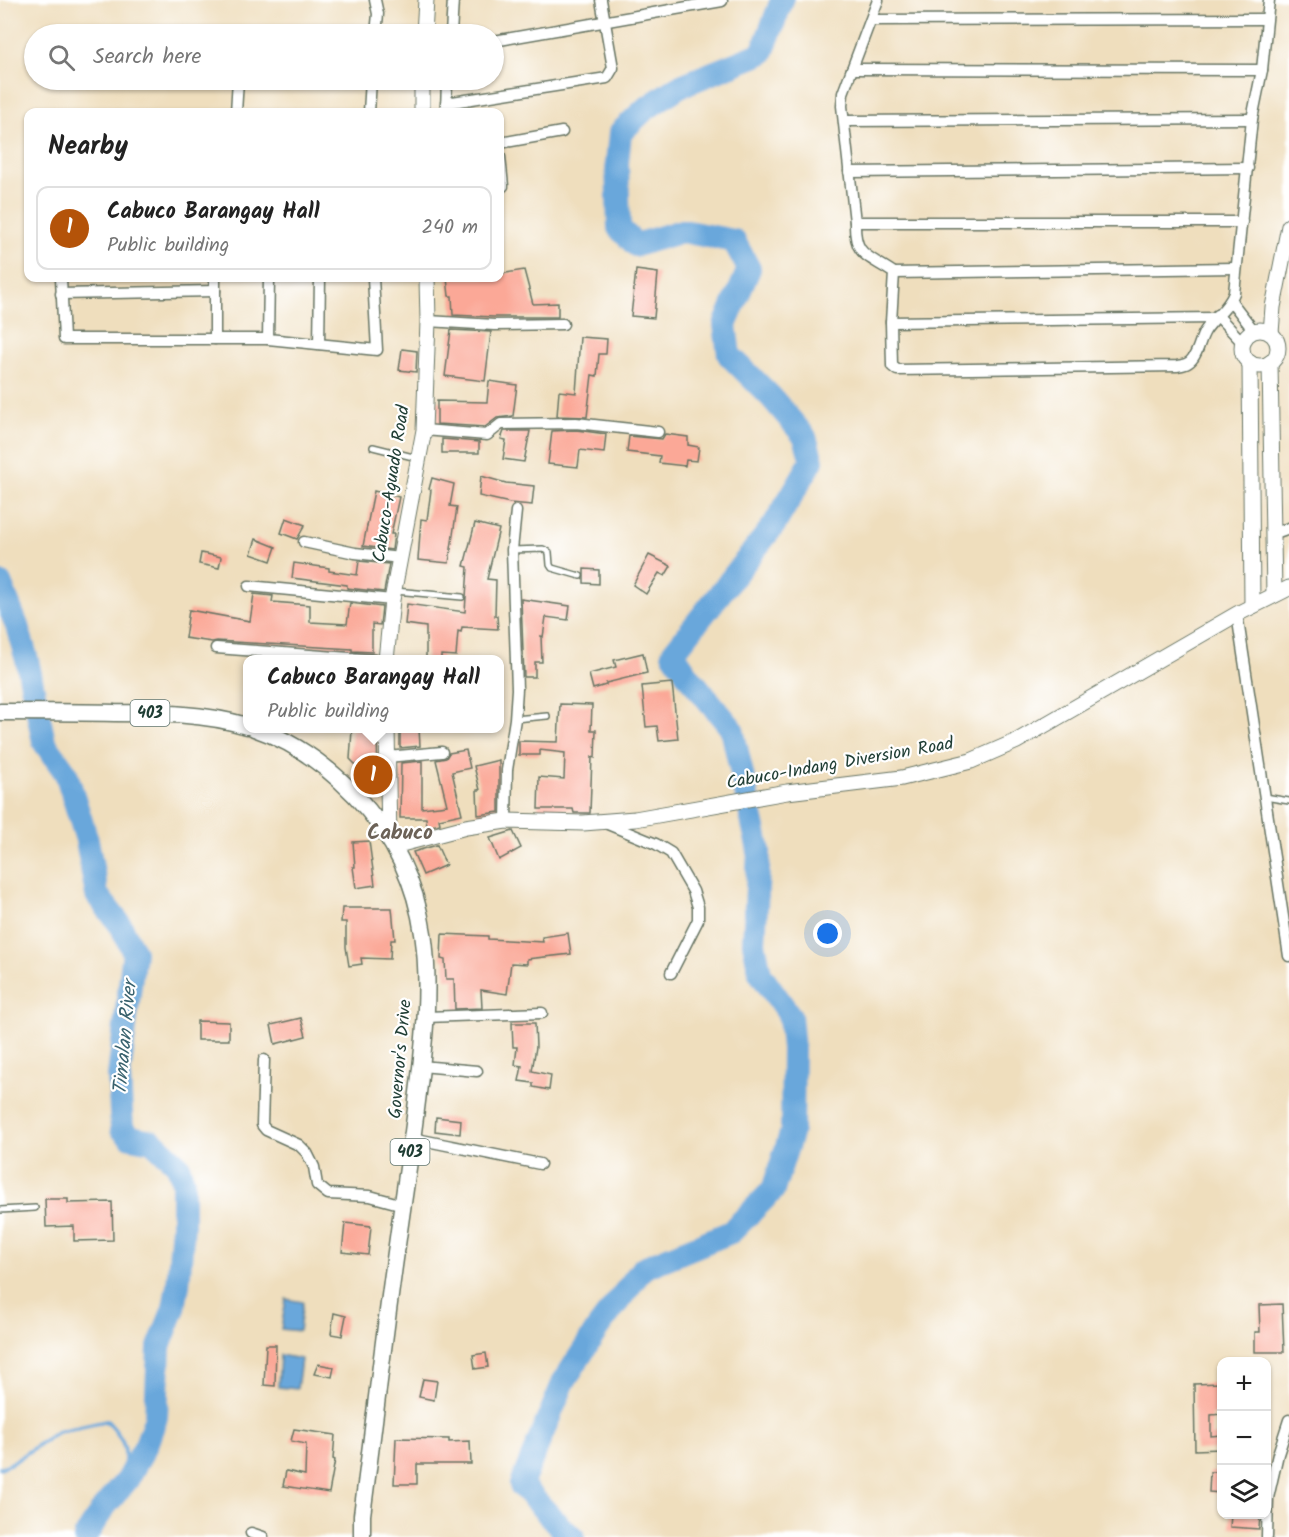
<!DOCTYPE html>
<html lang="en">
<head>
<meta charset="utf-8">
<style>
	:root { --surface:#fff; --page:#f6f6f6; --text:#222; --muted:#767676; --line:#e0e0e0; --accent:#b45309 }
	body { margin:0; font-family:Kalam,sans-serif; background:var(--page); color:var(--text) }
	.controls { position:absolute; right:18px; bottom:18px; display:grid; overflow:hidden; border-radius:12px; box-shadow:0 2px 4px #0004 }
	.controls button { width:54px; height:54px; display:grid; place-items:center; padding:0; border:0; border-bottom:2px solid var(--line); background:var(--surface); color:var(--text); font:30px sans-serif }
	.you { position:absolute; left:828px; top:934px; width:21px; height:21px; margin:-15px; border:4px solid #fff; border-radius:50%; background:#1a73e8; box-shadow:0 0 0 9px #1a73e833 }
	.badge { display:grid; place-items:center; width:39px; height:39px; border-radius:50%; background:var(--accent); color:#fff; font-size:20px; font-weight:700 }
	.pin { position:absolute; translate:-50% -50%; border:3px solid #fff; box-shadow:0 2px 6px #0006 }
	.popup { position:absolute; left:243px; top:655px; width:261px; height:78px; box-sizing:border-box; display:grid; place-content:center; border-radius:12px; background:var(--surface); filter:drop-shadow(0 2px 4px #0005); font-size:20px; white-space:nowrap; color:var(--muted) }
	.popup b { font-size:22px; color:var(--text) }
	.popup::after { content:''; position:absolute; left:50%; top:100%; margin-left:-12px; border:12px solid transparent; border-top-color:var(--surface) }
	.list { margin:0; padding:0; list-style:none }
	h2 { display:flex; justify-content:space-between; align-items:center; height:78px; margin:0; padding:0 24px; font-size:26px }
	h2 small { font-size:20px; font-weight:400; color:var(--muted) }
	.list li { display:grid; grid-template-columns:39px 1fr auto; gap:18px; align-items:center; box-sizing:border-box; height:84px; margin:0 12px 12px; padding:0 12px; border:2px solid var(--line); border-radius:12px }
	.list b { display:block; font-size:22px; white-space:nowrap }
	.list p { margin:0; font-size:20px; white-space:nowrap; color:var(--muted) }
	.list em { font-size:20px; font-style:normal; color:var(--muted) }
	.icon { flex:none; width:33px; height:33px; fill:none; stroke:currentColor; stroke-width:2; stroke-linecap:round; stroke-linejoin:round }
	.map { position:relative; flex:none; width:1289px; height:1537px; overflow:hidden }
	.search { position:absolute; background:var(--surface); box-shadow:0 2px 4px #0004; left:24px; top:24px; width:480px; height:66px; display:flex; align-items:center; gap:15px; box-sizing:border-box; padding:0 21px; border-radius:33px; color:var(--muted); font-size:22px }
	.panel { position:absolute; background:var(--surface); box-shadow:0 2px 4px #0004; left:24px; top:108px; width:480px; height:174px; border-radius:12px }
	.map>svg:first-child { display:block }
</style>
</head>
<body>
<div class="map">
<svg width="1289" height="1537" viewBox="0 0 1289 1537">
	<rect width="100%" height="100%" fill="#fff"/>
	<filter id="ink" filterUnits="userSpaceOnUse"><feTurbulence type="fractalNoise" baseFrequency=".0167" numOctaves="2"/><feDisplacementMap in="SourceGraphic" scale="12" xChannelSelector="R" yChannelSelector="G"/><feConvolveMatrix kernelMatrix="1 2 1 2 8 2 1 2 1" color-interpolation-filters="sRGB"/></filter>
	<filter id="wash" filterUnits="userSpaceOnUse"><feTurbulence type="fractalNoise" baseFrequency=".008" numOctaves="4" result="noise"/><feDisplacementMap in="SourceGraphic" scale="24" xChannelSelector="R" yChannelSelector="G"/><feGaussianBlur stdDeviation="1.35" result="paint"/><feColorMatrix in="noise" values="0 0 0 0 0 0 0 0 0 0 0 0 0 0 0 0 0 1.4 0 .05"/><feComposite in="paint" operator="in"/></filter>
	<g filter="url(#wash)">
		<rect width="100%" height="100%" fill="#efdebd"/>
		<g fill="#69a7db" stroke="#447288" stroke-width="1.5">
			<path d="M 286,1299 L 303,1302 L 299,1331 L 281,1329 Z"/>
			<path d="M 280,1355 L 301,1359 L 297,1389 L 278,1387 Z"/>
		</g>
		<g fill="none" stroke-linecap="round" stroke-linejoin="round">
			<path stroke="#69a7db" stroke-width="4" d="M 0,1468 L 12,1463 L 57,1432 L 107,1421 C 131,1446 126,1454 122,1487"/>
			<g stroke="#69a7db" stroke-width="24">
				<path d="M 0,583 L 17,626 L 27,660 L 44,742 L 66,773 L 87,840 L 97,895 L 119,923 L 134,952 L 119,1076 L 122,1129 L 131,1137 L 152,1141 L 178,1165 L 183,1182 L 183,1225 L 178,1285 L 174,1308 L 159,1347 L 156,1417 L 146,1445 L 127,1480 L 105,1506 L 85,1537"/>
				<path d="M 573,1537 L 563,1530 L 521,1485 L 564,1381 L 598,1328 L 643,1268 L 731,1232 L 773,1190 L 792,1131 L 793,1049 L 790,1016 L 760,973 L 754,943 L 759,851 L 732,729 L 690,678 L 673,653 L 774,525 L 812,461 L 805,437 L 771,397 L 729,355 L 725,325 L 749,269 L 734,241 L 682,231 L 636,245 L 619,228 L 617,163 L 620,133 L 644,110 L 678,87 L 762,53 L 782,0"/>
			</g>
		</g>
		<g id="blocks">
			<g fill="#fba897">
				<path d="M 524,270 L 533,304 L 558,303 L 558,317 L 494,317 L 453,315 L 452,296 L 449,296 L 447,278 L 500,278 L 500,274 Z"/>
				<path d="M 636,270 L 658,273 L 654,318 L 631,316 Z"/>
				<path d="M 451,330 L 491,332 L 485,381 L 445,376 Z"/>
				<path d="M 580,337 L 607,339 L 606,354 L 599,354 L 597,376 L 592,375 L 587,417 L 557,416 L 559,391 L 576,393 Z"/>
				<path d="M 402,349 L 417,351 L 416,372 L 399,370 Z"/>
				<path d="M 489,381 L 517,385 L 513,416 L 497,418 L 485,427 L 437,424 L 437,401 L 487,402 Z"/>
				<path d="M 576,430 L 606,434 L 604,453 L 580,450 L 578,467 L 548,464 L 552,431 Z"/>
				<path d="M 504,431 L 530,431 L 524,462 L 503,459 L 506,440 L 501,439 Z"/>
				<path d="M 665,434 L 688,437 L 688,445 L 699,447 L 697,461 L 686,460 L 685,466 L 659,463 L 660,456 L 627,452 L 629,436 L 662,439 Z"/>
				<path d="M 442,439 L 479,442 L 479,453 L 442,453 Z"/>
				<path d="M 481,476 L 506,483 L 534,486 L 532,505 L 510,503 L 479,496 Z"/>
				<path d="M 432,478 L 454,484 L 450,506 L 457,507 L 449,563 L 418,560 L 421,519 L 427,520 L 431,490 L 429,489 Z"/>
				<path d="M 374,491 L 399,497 L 391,534 L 394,534 L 392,550 L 363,546 Z"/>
				<path d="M 286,518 L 305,525 L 297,539 L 281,533 Z"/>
				<path d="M 475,523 L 499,529 L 487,579 L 496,580 L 495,616 L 497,616 L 498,629 L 462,627 L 461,632 L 458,631 L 456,656 L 441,655 L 441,660 L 426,660 L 426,627 L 405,624 L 407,604 L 465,612 L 468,567 L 464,566 Z"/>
				<path d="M 256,539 L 276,547 L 271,561 L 251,554 Z"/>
				<path d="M 201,553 L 221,557 L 219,568 L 199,564 Z"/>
				<path d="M 649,555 L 671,566 L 665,576 L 659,573 L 646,594 L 633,585 Z"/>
				<path d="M 359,561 L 389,564 L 384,592 L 347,588 L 347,585 L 292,578 L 294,563 L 329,568 L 329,571 L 357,575 Z"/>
				<path d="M 584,569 L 599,570 L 599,584 L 584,583 Z"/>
				<path d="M 254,594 L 273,596 L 272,602 L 310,605 L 310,622 L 347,624 L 350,603 L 382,607 L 380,625 L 372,624 L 372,652 L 352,651 L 352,649 L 217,641 L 212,642 L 185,638 L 189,610 L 250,621 Z"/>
				<path d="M 521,599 L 570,606 L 568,620 L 546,617 L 543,637 L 541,636 L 542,662 L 535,662 L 535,677 L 524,677 Z"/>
				<path d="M 643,653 L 647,673 L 606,683 L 606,685 L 593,689 L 589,674 L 616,667 L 614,660 Z"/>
				<path d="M 672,683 L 678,739 L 659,741 L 657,726 L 646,727 L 642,686 Z"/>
				<path d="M 560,704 L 592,705 L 591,730 L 596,730 L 595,758 L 592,757 L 590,813 L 574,813 L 573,809 L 538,809 L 539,777 L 564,779 L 565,753 L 540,750 L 540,755 L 519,755 L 519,741 L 558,742 Z"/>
				<path d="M 356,729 L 377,729 L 378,787 L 350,759 L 352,730 Z"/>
				<path d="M 400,729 L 419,729 L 420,746 L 400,748 Z"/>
				<path d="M 466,750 L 470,768 L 452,772 L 462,814 L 439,819 L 440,824 L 427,827 L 426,818 L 400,818 L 401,763 L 422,761 L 422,808 L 447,805 L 436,760 L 446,758 L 449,753 Z"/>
				<path d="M 499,760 L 499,812 L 478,815 L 477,790 L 480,790 L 474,766 Z"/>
				<path d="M 513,831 L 521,848 L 499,860 L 490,838 Z"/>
				<path d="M 369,841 L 375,885 L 356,888 L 353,867 L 355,867 L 353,842 Z"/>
				<path d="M 437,845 L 446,865 L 423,875 L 413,852 Z"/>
				<path d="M 342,908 L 392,908 L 395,940 L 391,940 L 390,959 L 361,958 L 362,964 L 349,966 L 346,947 L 346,922 L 341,922 Z"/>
				<path d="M 568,933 L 571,954 L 527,959 L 527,964 L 511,963 L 507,994 L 481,990 L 482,1008 L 455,1009 L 454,979 L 446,979 L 445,960 L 441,959 L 442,934 L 488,936 L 488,939 L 543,942 L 542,937 Z"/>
				<path d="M 301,1018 L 306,1036 L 275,1044 L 271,1025 Z"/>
				<path d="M 197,1021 L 229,1022 L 229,1040 L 197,1040 Z"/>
				<path d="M 512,1023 L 535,1023 L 536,1047 L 532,1071 L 551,1075 L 549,1090 L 533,1087 L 533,1083 L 519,1081 L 522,1066 L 515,1065 L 517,1047 L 513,1047 Z"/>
				<path d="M 436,1117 L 461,1120 L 460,1134 L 435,1131 Z"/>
				<path d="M 45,1199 L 68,1199 L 68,1203 L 112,1202 L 113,1240 L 74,1241 L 74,1226 L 46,1227 Z"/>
				<path d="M 345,1223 L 371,1226 L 368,1255 L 342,1252 Z"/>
				<path d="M 1282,1304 L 1284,1352 L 1255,1352 L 1255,1332 L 1260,1332 L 1259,1305 Z"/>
				<path d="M 334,1313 L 346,1316 L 342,1336 L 331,1334 Z"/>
				<path d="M 266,1345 L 276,1345 L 275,1386 L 264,1385 Z"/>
				<path d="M 486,1353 L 488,1367 L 475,1369 L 473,1355 Z"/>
				<path d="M 318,1364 L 334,1367 L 332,1377 L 314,1374 Z"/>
				<path d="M 423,1379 L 437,1381 L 434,1400 L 419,1397 Z"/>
				<path d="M 1221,1383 L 1221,1414 L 1211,1415 L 1211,1436 L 1221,1435 L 1221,1449 L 1195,1450 L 1194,1384 Z"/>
				<path d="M 294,1429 L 335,1435 L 333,1459 L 335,1460 L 329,1493 L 283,1486 L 286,1471 L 305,1475 L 306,1444 L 291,1441 Z"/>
				<path d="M 396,1438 L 449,1439 L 449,1442 L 470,1441 L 471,1464 L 417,1464 L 417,1484 L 394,1484 Z"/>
				<path d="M 1210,1472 L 1221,1472 L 1221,1493 L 1209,1492 Z"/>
				<path d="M 1231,1515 L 1260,1515 L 1259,1529 L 1230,1527 Z"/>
			</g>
		</g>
	</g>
	<g filter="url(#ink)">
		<use href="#blocks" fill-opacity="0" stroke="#687564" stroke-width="1.5"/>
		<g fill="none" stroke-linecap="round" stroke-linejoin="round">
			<defs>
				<g id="lane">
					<path d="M 373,447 L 417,458"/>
					<path d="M 512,550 L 543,549 L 549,552 L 550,565 L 552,568 L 580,576"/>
					<path d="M 395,591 L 462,597"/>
					<path d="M 515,719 L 547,716"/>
					<path d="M 1265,797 L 1289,801"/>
					<path d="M 0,1210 L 35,1208"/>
				</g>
				<g id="street">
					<path d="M 375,0 L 378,14 L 376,34"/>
					<path d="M 878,0 L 843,93 L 842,106 L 855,222 C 854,257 868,255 894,273 L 891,322 L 892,366 L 897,370 L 1177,366 C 1184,365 1189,364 1193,358 C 1199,350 1200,339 1205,331 C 1214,317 1229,308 1234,293 L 1252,119 L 1262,70 L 1269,0"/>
					<path d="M 871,20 L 1266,19"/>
					<path d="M 451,34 L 453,0"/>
					<path d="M 494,41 L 722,1"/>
					<path d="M 852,69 L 1262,70"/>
					<path d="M 446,103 L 607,78 L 613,68 L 601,0"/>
					<path d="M 236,112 L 238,80"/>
					<path d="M 369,112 L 371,80"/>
					<path d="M 446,112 L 447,80"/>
					<path d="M 845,121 L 1252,119"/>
					<path d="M 500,143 L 562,132"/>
					<path d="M 500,157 L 503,186"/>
					<path d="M 849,172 L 1248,168"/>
					<path d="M 855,222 L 1242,222"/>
					<path d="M 894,273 L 1236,268"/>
					<path d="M 61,278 L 64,339 L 268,339 L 377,350 L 373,278"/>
					<path d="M 215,278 L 215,339"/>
					<path d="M 61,294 L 215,291"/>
					<path d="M 1231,301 L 1254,331"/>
					<path d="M 1217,315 L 1243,343"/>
					<path d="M 428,321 L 494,325 L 563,324"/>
					<path d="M 891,322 L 1214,318"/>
					<path d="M 268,339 L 269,278"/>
					<path d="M 319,344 L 320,278"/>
					<path d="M 424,430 L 487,435 L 501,424 L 576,423 L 658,432"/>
					<path d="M 1272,534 L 1289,528"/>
					<path d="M 304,542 L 355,553 L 400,558"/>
					<path d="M 249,586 L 392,600"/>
					<path d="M 1237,614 L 1289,956"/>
					<path d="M 216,648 L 376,660"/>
					<path d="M 387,757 L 442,752"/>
					<path d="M 506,821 L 507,770 L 515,719 L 517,689 L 512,550 L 516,511"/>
					<path d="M 605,823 L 656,844 L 671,853 L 693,891 L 698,907 L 698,920 L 671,973"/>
					<path d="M 426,1017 L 542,1013"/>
					<path d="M 264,1060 L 262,1125 L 266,1130 L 299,1145 L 307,1153 L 314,1167 L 317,1185 L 328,1194 L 370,1196 L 403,1205"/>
					<path d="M 421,1066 L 477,1071"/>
					<path d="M 412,1138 L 540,1164"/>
					<path d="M 251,1533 L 263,1537"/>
					<path d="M 1267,1537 L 1268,1498 L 1278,1454 L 1289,1420"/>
				</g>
				<g id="secondary">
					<path d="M 424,34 L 426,0"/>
					<path d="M 422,112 L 422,80"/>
					<circle cx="1260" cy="348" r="18"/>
					<path d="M 1271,333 L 1273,307 L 1289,226"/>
					<path d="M 1250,363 L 1252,606"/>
					<path d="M 1270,363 L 1274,595"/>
					<path d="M 386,660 L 392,600 L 424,430 L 428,321 L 427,278"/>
					<path d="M 387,728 L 389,839"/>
					<path d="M 394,846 L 466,827 L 506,821 L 583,823 L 635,819 L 787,792 L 902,778 L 971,761 L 1017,741 L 1237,614 L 1289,588"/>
				</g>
				<g id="primary">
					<path d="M 0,712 C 38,712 77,712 115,713 C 159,713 204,713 247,726"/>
					<path d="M 254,728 C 293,741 328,767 355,795 C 439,884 432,980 418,1093 C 412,1144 404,1194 397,1245 C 384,1335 374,1425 362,1515 L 362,1537"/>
				</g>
			</defs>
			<use href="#lane" stroke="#687564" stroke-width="8"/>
			<use href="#street" stroke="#687564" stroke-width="13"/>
			<use href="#secondary" stroke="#687564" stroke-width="17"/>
			<use href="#primary" stroke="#687564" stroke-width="19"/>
			<use href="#lane" stroke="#fff" stroke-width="5"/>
			<use href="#street" stroke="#fff" stroke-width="10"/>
			<use href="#secondary" stroke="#fff" stroke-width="15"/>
			<use href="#primary" stroke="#fff" stroke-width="16"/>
		</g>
	</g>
	<g text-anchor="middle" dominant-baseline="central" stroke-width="4.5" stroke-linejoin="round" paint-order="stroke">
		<g fill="#fff" stroke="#627771" stroke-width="1.5">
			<rect x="130.5" y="700" width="39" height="26" rx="4.5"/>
			<rect x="390.5" y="1139" width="39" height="26" rx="4.5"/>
		</g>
		<g font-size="16" font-weight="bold" fill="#1f3d34">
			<text x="150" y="713">403</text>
			<text x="410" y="1152">403</text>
		</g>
		<g font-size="18" fill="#1f3d34" stroke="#fff">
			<text transform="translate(392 484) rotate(-81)">Cabuco-Aguado Road</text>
			<text transform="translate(840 764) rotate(-10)">Cabuco-Indang Diversion Road</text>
			<text transform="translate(401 1059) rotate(-85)">Governor's Drive</text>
		</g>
		<g font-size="20" font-style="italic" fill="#39626e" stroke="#fff">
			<text transform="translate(126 1038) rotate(-85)">Timalan River</text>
		</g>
		<g font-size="21" font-weight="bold" fill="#6c6257" stroke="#fff">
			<text x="400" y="833">Cabuco</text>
		</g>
	</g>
</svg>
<div class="controls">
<button>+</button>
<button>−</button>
<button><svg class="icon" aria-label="layers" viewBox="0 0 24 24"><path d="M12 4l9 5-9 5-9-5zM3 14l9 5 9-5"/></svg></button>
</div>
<div class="you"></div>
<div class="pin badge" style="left:373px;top:775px">1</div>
<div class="popup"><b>Cabuco Barangay Hall</b>Public building</div>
<div class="search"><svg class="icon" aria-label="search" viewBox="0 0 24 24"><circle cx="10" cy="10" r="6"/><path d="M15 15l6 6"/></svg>Search here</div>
<section class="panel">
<h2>Nearby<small></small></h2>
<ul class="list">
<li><span class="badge">1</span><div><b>Cabuco Barangay Hall</b><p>Public building</p></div><em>240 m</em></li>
</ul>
</section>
</div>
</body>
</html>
